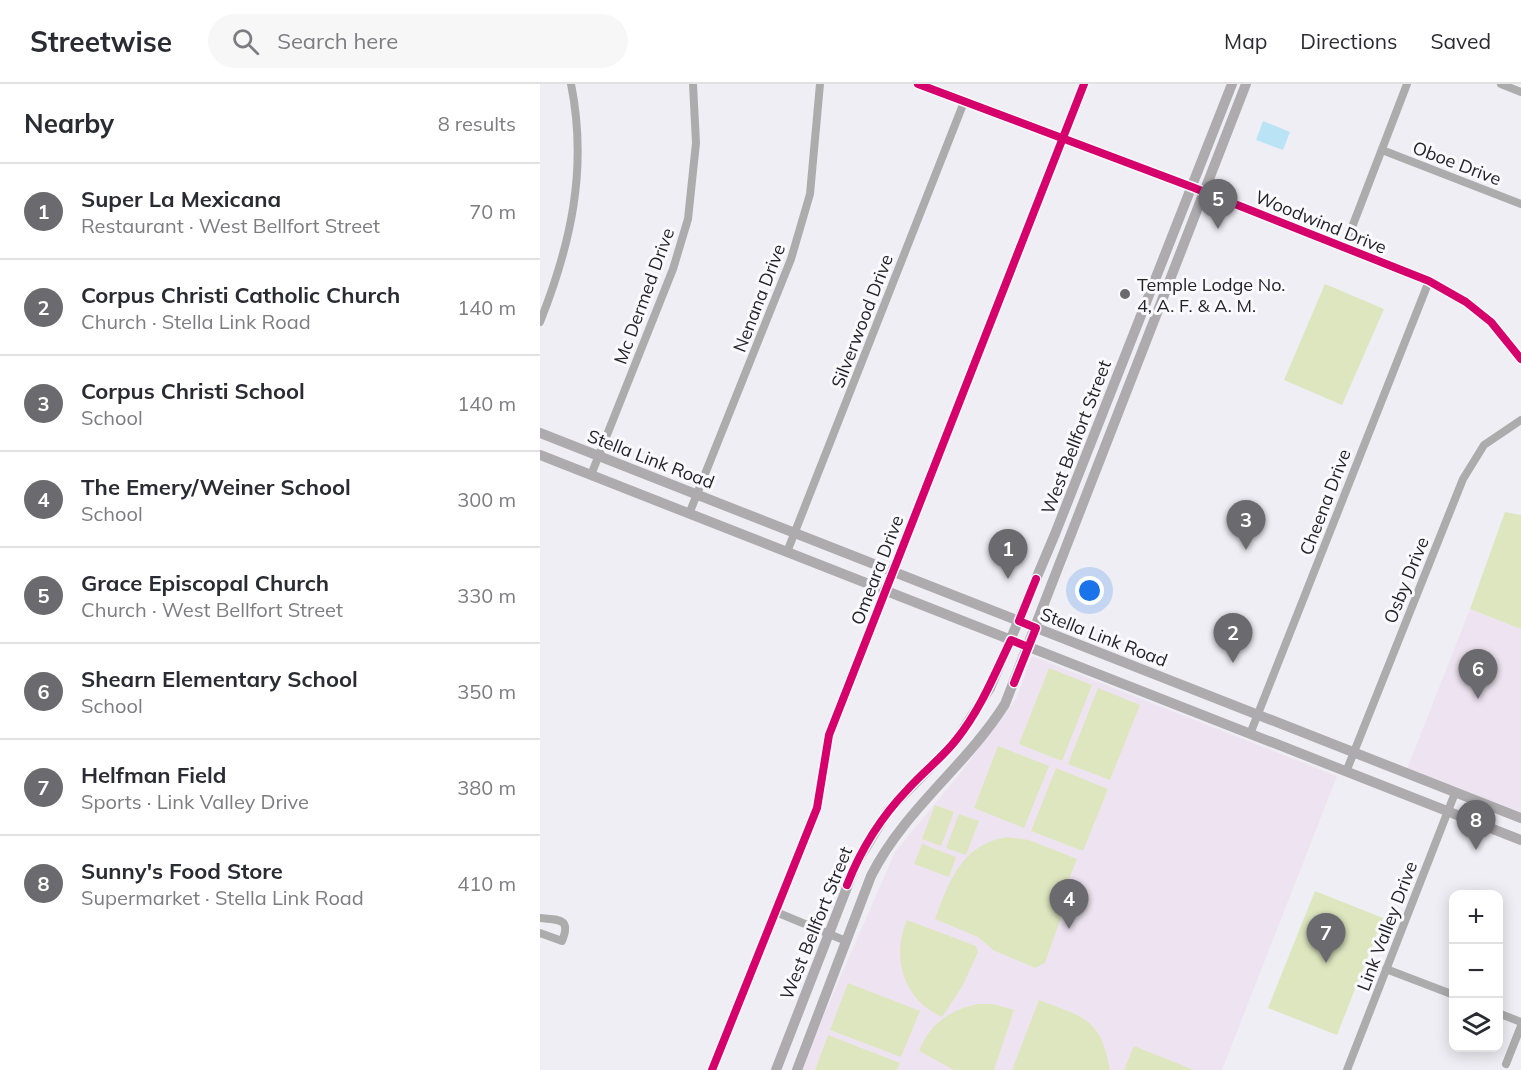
<!DOCTYPE html>
<html lang="en">
<head>
<meta charset="utf-8">
<style>
	:root { --surface:#fff; --page:#f7f7f7; --text:#2b2b33; --muted:#7c7c81; --line:#e1e1e2; --accent:#6b6b6f }
	body { margin:0; font-family:Mulish,sans-serif; background:var(--page); color:var(--text) }
	.controls { position:absolute; right:18px; bottom:18px; display:grid; overflow:hidden; border-radius:12px; box-shadow:0 3px 15px #0003 }
	.controls button { width:54px; height:54px; display:grid; place-items:center; padding:0; border:0; border-bottom:2px solid var(--line); background:var(--surface); color:var(--text); font:30px sans-serif }
	.you { position:absolute; left:550px; top:507px; width:21px; height:21px; margin:-15px; border:4px solid #fff; border-radius:50%; background:#1a73e8; box-shadow:0 0 0 9px #1a73e833 }
	.badge { display:grid; place-items:center; width:39px; height:39px; border-radius:50%; background:var(--accent); color:#fff; font-size:20px; font-weight:700 }
	.pin { position:absolute; translate:-50% -50px; filter:drop-shadow(0 2px 3px #0008) }
	.pin::after { content:''; position:absolute; top:32px; width:21px; height:18px; background:inherit; clip-path:polygon(0 0,100% 0,50% 100%) }
	.list { margin:0; padding:0; list-style:none }
	h2 { display:flex; justify-content:space-between; align-items:center; height:78px; margin:0; padding:0 24px; font-size:26px }
	h2 small { font-size:20px; font-weight:400; color:var(--muted) }
	.list li { display:grid; grid-template-columns:39px 1fr auto; gap:18px; align-items:center; box-sizing:border-box; height:96px; padding:0 24px; border-top:2px solid var(--line) }
	.list b { display:block; font-size:22px; white-space:nowrap }
	.list p { margin:0; font-size:20px; white-space:nowrap; color:var(--muted) }
	.list em { font-size:20px; font-style:normal; color:var(--muted) }
	.icon { flex:none; width:33px; height:33px; fill:none; stroke:currentColor; stroke-width:2; stroke-linecap:round; stroke-linejoin:round }
	.map { position:relative; flex:none; width:981px; height:986px; overflow:hidden }
	header { display:flex; align-items:center; gap:36px; box-sizing:border-box; height:84px; padding:0 30px; background:var(--surface); border-bottom:2px solid var(--line) }
	header strong { font-size:28px }
	nav { display:flex; gap:33px; margin-inline-start:auto; font-size:21px }
	.search { width:420px; height:54px; background:var(--page); display:flex; align-items:center; gap:15px; box-sizing:border-box; padding:0 21px; border-radius:33px; color:var(--muted); font-size:22px }
	main { display:flex }
	aside { flex:1; background:var(--surface) }
	.map>svg:first-child { display:block }
</style>
</head>
<body>
<header>
<strong>Streetwise</strong>
<div class="search"><svg class="icon" aria-label="search" viewBox="0 0 24 24"><circle cx="10" cy="10" r="6"/><path d="M15 15l6 6"/></svg>Search here</div>
<nav><a>Map</a><a>Directions</a><a>Saved</a></nav>
</header>
<main>
<aside>
<h2>Nearby<small>8 results</small></h2>
<ul class="list">
<li><span class="badge">1</span><div><b>Super La Mexicana</b><p>Restaurant · West Bellfort Street</p></div><em>70 m</em></li>
<li><span class="badge">2</span><div><b>Corpus Christi Catholic Church</b><p>Church · Stella Link Road</p></div><em>140 m</em></li>
<li><span class="badge">3</span><div><b>Corpus Christi School</b><p>School</p></div><em>140 m</em></li>
<li><span class="badge">4</span><div><b>The Emery/Weiner School</b><p>School</p></div><em>300 m</em></li>
<li><span class="badge">5</span><div><b>Grace Episcopal Church</b><p>Church · West Bellfort Street</p></div><em>330 m</em></li>
<li><span class="badge">6</span><div><b>Shearn Elementary School</b><p>School</p></div><em>350 m</em></li>
<li><span class="badge">7</span><div><b>Helfman Field</b><p>Sports · Link Valley Drive</p></div><em>380 m</em></li>
<li><span class="badge">8</span><div><b>Sunny's Food Store</b><p>Supermarket · Stella Link Road</p></div><em>410 m</em></li>
</ul>
</aside>
<div class="map">
<svg width="981" height="986" viewBox="0 0 981 986">
	<rect width="100%" height="100%" fill="#eeeef4"/>
	<g fill="#eee4f1">
		<path d="M 930,525 L 981,545 L 981,728 L 867,685 Z"/>
		<path d="M 492,572 L 797,692 L 682,986 L 260,986 L 355,768 L 417,693 L 476,615 Z"/>
	</g>
	<g fill="#dee6bf">
		<path d="M 785,200 L 844,225 L 802,321 L 744,296 Z"/>
		<path d="M 965,428 L 981,431 L 981,545 L 930,525 Z"/>
		<path d="M 509,584 L 552,601 L 522,677 L 479,660 Z"/>
		<path d="M 558,604 L 600,621 L 570,696 L 528,680 Z"/>
		<path d="M 458,662 L 509,682 L 484,744 L 434,724 Z"/>
		<path d="M 516,684 L 568,705 L 543,767 L 491,747 Z"/>
		<path d="M 395,721 L 414,728 L 401,762 L 382,755 Z"/>
		<path d="M 419,730 L 439,737 L 426,771 L 406,764 Z"/>
		<path d="M 467,753 L 489,756 L 537,775 L 521,815 L 524,825 L 505,879 L 495,884 L 453,866 L 438,853 L 395,835 C 409,797 422,760 467,753 Z"/>
		<path d="M 382,760 L 416,773 L 409,793 L 374,780 Z"/>
		<path d="M 775,807 L 843,834 L 797,951 L 728,924 Z"/>
		<path d="M 367,836 L 436,862 L 438,868 L 423,901 L 402,933 C 363,916 351,873 367,836 Z"/>
		<path d="M 308,899 L 380,927 L 361,973 L 290,946 Z"/>
		<path d="M 499,916 C 545,934 560,933 570,986 L 472,986 Z"/>
		<path d="M 439,920 L 453,920 L 474,926 L 454,986 L 414,986 L 379,967 C 390,939 411,925 439,920 Z"/>
		<path d="M 288,951 L 360,979 L 357,986 L 275,986 Z"/>
		<path d="M 594,962 L 654,986 L 584,986 Z"/>
	</g>
	<path fill="#bae4f6" d="M 723,37 L 750,48 L 743,66 L 716,56 Z"/>
	<g fill="none" stroke-linecap="round" stroke-linejoin="round">
		<g stroke="#adacad" stroke-width="8">
			<path d="M 378,0 L 652,103 L 889,197 L 926,218 L 951,238 L 981,275"/>
			<path d="M 961,0 L 981,8"/>
			<path d="M 842,66 L 981,120"/>
			<path d="M 804,164 L 867,0"/>
			<path d="M 0,238 C 31,160 48,84 31,0"/>
			<path d="M 51,391 L 133,185 L 148,135 L 156,59 L 153,0"/>
			<path d="M 149,430 L 251,175 L 270,110 L 280,0"/>
			<path d="M 247,468 L 424,18"/>
			<path d="M 710,650 L 889,197"/>
			<path d="M 806,688 L 923,395 L 944,361 L 981,336"/>
			<path d="M 236,828 L 306,857"/>
			<path d="M 0,834 C 17,836 32,833 22,857 L 0,849"/>
			<path d="M 846,885 L 914,911"/>
			<path d="M 958,929 L 981,938"/>
			<path d="M 966,980 L 981,942"/>
			<path d="M 172,986 L 277,724 L 289,651 L 544,0"/>
			<path d="M 807,986 L 915,709"/>
		</g>
		<g stroke="#adabad" stroke-width="10">
			<path d="M 0,349 L 981,734"/>
			<path d="M 0,371 L 981,756"/>
			<path d="M 236,986 L 316,780 L 348,727 L 415,658 L 450,604 L 515,450 L 692,0"/>
			<path d="M 257,986 L 331,792 C 364,726 426,682 465,620 L 706,0"/>
		</g>
		<defs>
			<g id="cycleway">
				<path d="M 378,0 L 652,103 L 889,197 L 926,218 L 951,238 L 981,275"/>
				<path d="M 474,599 L 496,544 L 479,537 L 496,495"/>
				<path d="M 307,801 C 321,765 341,733 368,705 C 383,688 402,674 416,656 C 441,625 454,591 471,556 L 488,563"/>
				<path d="M 172,986 L 277,724 L 289,651 L 544,0"/>
			</g>
		</defs>
		<use href="#cycleway" stroke="#fafafe" stroke-width="11"/>
		<use href="#cycleway" stroke="#d6006c" stroke-width="8"/>
	</g>
	<circle fill="#6b6b6f" stroke="#fafafe" stroke-width="2" cx="585" cy="210" r="6"/>
	<g text-anchor="middle" dominant-baseline="central" stroke-width="6" stroke-linejoin="round" paint-order="stroke">
		<g font-size="18" fill="#242427" stroke="#fafafe">
			<text transform="translate(917 79) rotate(21)">Oboe Drive</text>
			<text transform="translate(781 138) rotate(22)">Woodwind Drive</text>
			<text transform="translate(104 212) rotate(-70)">Mc Dermed Drive</text>
			<text transform="translate(219 214) rotate(-69)">Nenana Drive</text>
			<text transform="translate(322 237) rotate(-69)">Silverwood Drive</text>
			<text transform="translate(536 353) rotate(-69)">West Bellfort Street</text>
			<text transform="translate(111 375) rotate(21)">Stella Link Road</text>
			<text transform="translate(785 418) rotate(-69)">Cheena Drive</text>
			<text transform="translate(337 486) rotate(-69)">Omeara Drive</text>
			<text transform="translate(866 496) rotate(-68)">Osby Drive</text>
			<text transform="translate(564 553) rotate(21)">Stella Link Road</text>
			<text transform="translate(276 839) rotate(-68)">West Bellfort Street</text>
			<text transform="translate(847 842) rotate(-69)">Link Valley Drive</text>
		</g>
		<g font-size="18" fill="#242427" stroke="#fafafe" text-anchor="start">
			<text x="597" y="200">Temple Lodge No.<tspan x="597" dy="21">4, A. F. &amp; A. M.</tspan></text>
		</g>
	</g>
</svg>
<div class="controls">
<button>+</button>
<button>−</button>
<button><svg class="icon" aria-label="layers" viewBox="0 0 24 24"><path d="M12 4l9 5-9 5-9-5zM3 14l9 5 9-5"/></svg></button>
</div>
<div class="you"></div>
<div class="pin badge" style="left:468px;top:495px">1</div>
<div class="pin badge" style="left:693px;top:579px">2</div>
<div class="pin badge" style="left:706px;top:466px">3</div>
<div class="pin badge" style="left:529px;top:845px">4</div>
<div class="pin badge" style="left:678px;top:145px">5</div>
<div class="pin badge" style="left:938px;top:615px">6</div>
<div class="pin badge" style="left:786px;top:879px">7</div>
<div class="pin badge" style="left:936px;top:766px">8</div>
</div>
</main>
</body>
</html>
